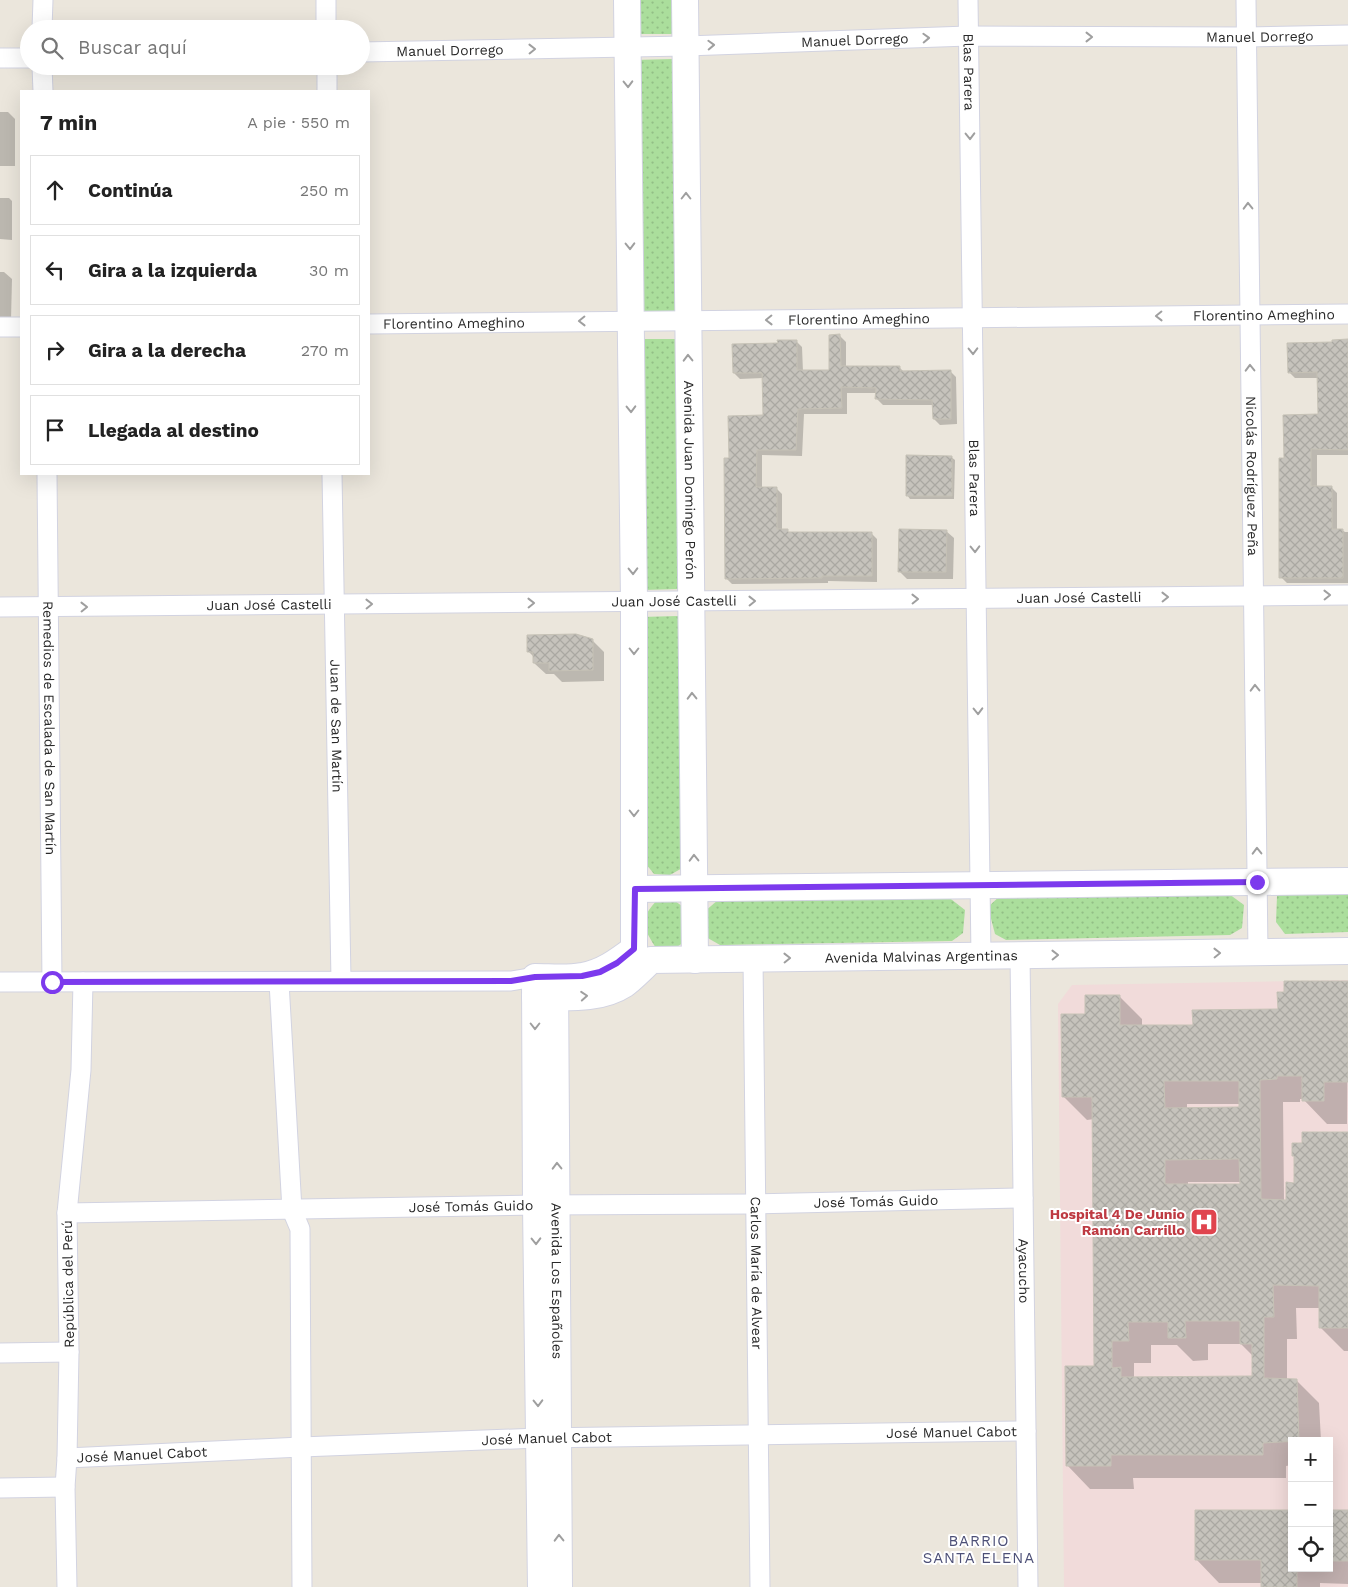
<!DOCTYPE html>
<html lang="es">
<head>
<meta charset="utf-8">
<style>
	:root { --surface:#fff; --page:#f2f2f2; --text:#222; --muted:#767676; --line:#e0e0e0 }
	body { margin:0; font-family:"Work Sans",sans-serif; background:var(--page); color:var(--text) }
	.controls { position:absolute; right:15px; bottom:15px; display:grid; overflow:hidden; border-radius:0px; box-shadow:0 5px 20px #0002 }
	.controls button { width:45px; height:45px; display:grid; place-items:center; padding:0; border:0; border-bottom:1px solid var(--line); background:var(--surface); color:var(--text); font:25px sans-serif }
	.stop { position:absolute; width:15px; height:15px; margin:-11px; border:4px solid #7c3aed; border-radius:50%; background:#fff }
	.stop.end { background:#7c3aed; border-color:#fff; box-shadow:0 1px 5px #0008 }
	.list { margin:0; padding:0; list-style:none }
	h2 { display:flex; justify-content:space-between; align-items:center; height:65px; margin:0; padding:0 20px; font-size:21px }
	h2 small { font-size:16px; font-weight:400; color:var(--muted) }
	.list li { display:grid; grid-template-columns:32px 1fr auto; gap:15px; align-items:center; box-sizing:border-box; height:70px; margin:0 10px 10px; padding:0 10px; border:1px solid var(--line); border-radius:0px }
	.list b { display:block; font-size:19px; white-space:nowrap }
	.list em { font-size:16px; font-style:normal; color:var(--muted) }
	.icon { flex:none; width:28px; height:28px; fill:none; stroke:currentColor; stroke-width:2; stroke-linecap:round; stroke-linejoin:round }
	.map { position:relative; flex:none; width:1348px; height:1587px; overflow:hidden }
	.search { position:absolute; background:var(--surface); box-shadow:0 5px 20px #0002; left:20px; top:20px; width:350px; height:55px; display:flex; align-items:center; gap:12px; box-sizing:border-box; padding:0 18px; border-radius:28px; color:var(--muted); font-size:19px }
	.panel { position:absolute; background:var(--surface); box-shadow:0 5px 20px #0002; left:20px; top:90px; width:350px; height:385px; border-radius:0px }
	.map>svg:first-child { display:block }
</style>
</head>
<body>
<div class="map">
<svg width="1348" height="1587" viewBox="0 0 1348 1587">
	<defs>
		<pattern id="park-dots" width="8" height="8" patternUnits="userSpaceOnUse" patternTransform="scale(1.25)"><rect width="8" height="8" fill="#abde9c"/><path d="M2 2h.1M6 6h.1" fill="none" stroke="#93be86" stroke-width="1.8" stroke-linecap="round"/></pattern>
		<pattern id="building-cross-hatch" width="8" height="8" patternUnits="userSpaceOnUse" patternTransform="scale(1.25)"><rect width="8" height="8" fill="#c6c3bc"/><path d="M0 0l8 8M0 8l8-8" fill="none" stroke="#aaa8a2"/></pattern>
	</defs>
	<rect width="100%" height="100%" fill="#ebe6dc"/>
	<path fill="#f1dbda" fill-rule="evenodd" d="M 1348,980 L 1348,1587 L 1064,1587 L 1058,1004 L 1072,985 ZM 1292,1441 L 1329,1441 L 1329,1568 L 1292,1568 Z"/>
	<g fill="url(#park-dots)">
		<rect x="636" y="0" width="38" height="34"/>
		<path d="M 672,59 L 678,314 L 640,314 L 634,60 Z"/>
		<path d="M 639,339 L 676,339 L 680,589 L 642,590 Z"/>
		<path d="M 678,616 L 684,867 L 670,875 L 654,874 L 646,864 L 640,617 Z"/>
		<path d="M 1348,887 L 1348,932 L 1285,934 L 1276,922 L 1277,896 L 1289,888 Z"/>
		<path d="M 1225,891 L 1244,905 L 1242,928 L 1230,935 L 1006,940 L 995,934 L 988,907 L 1002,894 Z"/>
		<path d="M 947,896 L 965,910 L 963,933 L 952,941 L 720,945 L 706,937 L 704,912 L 718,900 Z"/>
		<path d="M 658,899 L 675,901 L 686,909 L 686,941 L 672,950 L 656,948 C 642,925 638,921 658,899 Z"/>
	</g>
	<g fill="#0003" fill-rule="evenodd">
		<path d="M 0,112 L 8,112 L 15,119 L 15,166 L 0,166 Z"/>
		<path d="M 0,198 L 9,198 L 12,201 L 12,240 L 0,239 Z"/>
		<path d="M 0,272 L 4,272 L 12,279 L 11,320 L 0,320 Z"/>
		<path d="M 840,336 L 846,342 L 846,367 L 900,368 L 904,372 L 950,371 L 956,377 L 957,424 L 940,425 L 934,419 L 934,405 L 883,405 L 877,399 L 877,393 L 847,393 L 847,414 L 804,414 L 802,456 L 762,455 L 762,488 L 776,488 L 782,494 L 782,531 L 787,531 L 790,533 L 871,533 L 877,539 L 877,582 L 828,581 L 828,583 L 732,584 L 726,578 L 730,460 L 765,416 L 763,378 L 740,379 L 734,373 L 779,345 L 796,341 L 802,347 L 803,372 L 831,371 Z"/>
		<path d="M 1348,341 L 1348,455 L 1317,455 L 1317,487 L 1331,487 L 1337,493 L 1337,530 L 1342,530 L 1345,532 L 1348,532 L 1348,583 L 1287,583 L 1281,577 L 1285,459 L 1320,416 L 1318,378 L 1295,378 L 1289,372 L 1334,344 Z"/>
		<path d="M 951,457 L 955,460 L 954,499 L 910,499 L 907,495 Z"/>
		<path d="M 946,531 L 954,538 L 953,579 L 907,579 L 899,571 Z"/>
		<path d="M 592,640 L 604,652 L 604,681 L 562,682 L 554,674 L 546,674 L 534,663 L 534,657 L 528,651 Z"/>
		<path d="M 1348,982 L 1347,1124 L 1327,1124 L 1303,1099 L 1300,1099 L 1300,1102 L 1283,1102 L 1284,1201 L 1287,1201 L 1295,1184 L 1295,1158 L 1293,1155 L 1303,1144 L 1348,1134 L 1348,1351 L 1344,1351 L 1320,1327 L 1320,1308 L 1296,1308 L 1297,1339 L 1287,1339 L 1287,1380 L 1296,1380 L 1319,1403 L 1321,1441 L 1292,1441 L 1292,1465 L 1286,1466 L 1286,1478 L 1133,1478 L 1134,1489 L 1090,1489 L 1067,1465 L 1096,1367 L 1094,1119 L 1087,1120 L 1063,1096 L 1086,1015 L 1119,996 L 1142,1019 L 1142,1026 L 1194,1026 L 1279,1010 ZM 1187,1104 L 1240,1104 L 1240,1108 L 1187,1109 ZM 1188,1182 L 1241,1182 L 1241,1185 L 1188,1186 ZM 1208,1344 L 1241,1344 L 1253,1356 L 1254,1377 L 1134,1378 L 1134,1363 L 1151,1363 L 1151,1345 L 1177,1345 L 1193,1361 L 1208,1360 Z"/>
		<path d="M 1196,1511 L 1292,1568 L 1329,1568 L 1329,1512 L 1348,1512 L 1348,1584 L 1320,1583 L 1320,1587 L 1262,1587 L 1262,1583 L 1219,1583 L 1196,1559 Z"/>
	</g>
	<g fill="url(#building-cross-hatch)" stroke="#c6c2b6" fill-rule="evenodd">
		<path d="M 840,334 L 841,366 L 900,366 L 900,371 L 951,370 L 951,419 L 933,419 L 932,400 L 875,399 L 876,388 L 841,387 L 842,408 L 798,409 L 796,450 L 757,450 L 756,487 L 777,487 L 777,529 L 788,529 L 788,532 L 872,532 L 872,576 L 822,576 L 822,578 L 725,579 L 724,458 L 729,458 L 728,416 L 763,415 L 762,373 L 733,373 L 732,344 L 778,343 L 777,340 L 797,340 L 797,370 L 829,370 L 829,335 Z"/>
		<path d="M 1348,339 L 1348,450 L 1311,449 L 1311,486 L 1332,486 L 1332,529 L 1343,529 L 1343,578 L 1279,578 L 1279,458 L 1284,458 L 1283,415 L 1318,414 L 1317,372 L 1288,373 L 1287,343 L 1332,342 L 1332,340 Z"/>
		<path d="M 906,455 L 952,456 L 952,496 L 906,496 Z"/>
		<path d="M 899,529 L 947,530 L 946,572 L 898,572 Z"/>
		<path d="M 576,634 L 593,639 L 593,670 L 549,671 L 549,663 L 533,663 L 533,652 L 527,652 L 527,635 Z"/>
		<path d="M 1284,981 L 1348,981 L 1348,1082 L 1324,1082 L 1324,1101 L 1302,1101 L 1302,1076 L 1277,1076 L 1277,1079 L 1260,1080 L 1261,1199 L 1286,1200 L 1286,1182 L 1294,1183 L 1294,1156 L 1292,1156 L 1292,1143 L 1302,1143 L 1302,1132 L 1348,1132 L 1348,1328 L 1319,1328 L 1319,1286 L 1273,1285 L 1274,1317 L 1264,1317 L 1264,1378 L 1297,1379 L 1299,1441 L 1263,1443 L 1263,1455 L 1111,1455 L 1111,1466 L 1066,1466 L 1065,1366 L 1094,1366 L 1092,1097 L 1062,1097 L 1061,1014 L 1085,1014 L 1085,995 L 1120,995 L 1120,1025 L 1193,1025 L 1192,1010 L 1278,1009 L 1277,992 L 1284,992 ZM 1164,1081 L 1239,1081 L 1239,1107 L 1165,1108 ZM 1239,1159 L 1240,1184 L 1165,1184 L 1165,1160 ZM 1185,1321 L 1240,1321 L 1240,1344 L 1252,1344 L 1252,1376 L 1121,1377 L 1121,1367 L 1112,1368 L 1112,1341 L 1129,1341 L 1128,1322 L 1168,1322 L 1168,1338 L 1186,1338 Z"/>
		<path d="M 1195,1510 L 1292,1510 L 1292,1568 L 1297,1568 L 1297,1587 L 1261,1587 L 1261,1560 L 1195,1560 Z"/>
		<rect x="1329" y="1510" width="19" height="51"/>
	</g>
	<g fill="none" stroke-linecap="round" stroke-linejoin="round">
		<defs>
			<g id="minor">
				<path d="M 326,0 L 326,29"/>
				<path id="s1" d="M 968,0 L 981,956"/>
				<path id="s2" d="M 1246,0 L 1258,952"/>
				<path d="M 42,29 L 43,0"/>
				<path id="s3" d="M 361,52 L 686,46 L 968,36 L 1247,37 L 1348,35"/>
				<path d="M 0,58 L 29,58"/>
				<path d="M 42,66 L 43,91"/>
				<path d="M 327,66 L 327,91"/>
				<path id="s4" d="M 369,324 L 1348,314"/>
				<path d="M 0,327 L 21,327"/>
				<path id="s5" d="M 47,474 L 52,982"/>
				<path id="s6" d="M 332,474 L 341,980"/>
				<path id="s7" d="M 0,607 L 1348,595"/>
				<path id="s8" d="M 1020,955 L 1028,1587"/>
				<path id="s9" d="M 753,959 L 760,1587"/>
				<path d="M 0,982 L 511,981 L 535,977"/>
				<path d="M 279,982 L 292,1210 L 300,1229 L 302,1587"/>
				<path id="s10" d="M 67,1213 L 536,1205 L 755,1204 L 1023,1198"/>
				<path d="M 0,1353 L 69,1352"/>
				<path id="s11" d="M 67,1458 L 301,1447 L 538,1438 L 1026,1431"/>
				<path d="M 0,1488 L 65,1487"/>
				<path d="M 67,1587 L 65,1487 L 67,1458 L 69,1352 L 67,1213 L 81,1070 L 83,982"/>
			</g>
			<g id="secondary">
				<path id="s12" d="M 685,0 L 695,960"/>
				<path d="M 635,889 L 1348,881"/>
				<path id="s13" d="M 555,980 L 559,1587"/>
				<path id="s14" d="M 535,997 C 565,997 599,1001 625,984 C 634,977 643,968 651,960 L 1348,951"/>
				<path d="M 541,1587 L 536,1205 L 535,977 C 550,977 567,979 582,976 C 602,973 618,961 634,949 L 634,602 L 627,0"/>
			</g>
		</defs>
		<use href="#minor" stroke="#d2d3e1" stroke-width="21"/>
		<use href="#secondary" stroke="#d2d3e1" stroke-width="28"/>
		<use href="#minor" stroke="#fff" stroke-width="19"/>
		<use href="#secondary" stroke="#fff" stroke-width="26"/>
	</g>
	<defs><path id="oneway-chevron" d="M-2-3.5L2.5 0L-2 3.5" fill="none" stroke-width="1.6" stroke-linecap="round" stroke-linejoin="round" transform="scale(1.25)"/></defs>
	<g stroke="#9f9f9f">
		<use href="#oneway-chevron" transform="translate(1089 37)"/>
		<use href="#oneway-chevron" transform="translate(926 38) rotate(-2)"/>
		<use href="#oneway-chevron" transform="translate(711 45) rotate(-2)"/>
		<use href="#oneway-chevron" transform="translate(532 49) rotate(-1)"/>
		<use href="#oneway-chevron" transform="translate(628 84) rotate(89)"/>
		<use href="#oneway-chevron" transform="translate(970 136) rotate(89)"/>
		<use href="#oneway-chevron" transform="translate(686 196) rotate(-90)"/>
		<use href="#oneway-chevron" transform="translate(1248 206) rotate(-91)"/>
		<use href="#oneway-chevron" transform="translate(630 246) rotate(89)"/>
		<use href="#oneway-chevron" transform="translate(1159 316) rotate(179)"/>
		<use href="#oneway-chevron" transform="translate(769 320) rotate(179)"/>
		<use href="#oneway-chevron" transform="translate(582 321) rotate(179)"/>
		<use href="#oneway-chevron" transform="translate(973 351) rotate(89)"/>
		<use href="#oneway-chevron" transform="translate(688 358) rotate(-91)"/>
		<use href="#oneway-chevron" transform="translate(1250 368) rotate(-91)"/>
		<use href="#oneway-chevron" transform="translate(631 409) rotate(89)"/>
		<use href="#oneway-chevron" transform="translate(975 549) rotate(89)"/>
		<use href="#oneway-chevron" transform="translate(633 571) rotate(89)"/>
		<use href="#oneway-chevron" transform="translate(1327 595) rotate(-1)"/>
		<use href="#oneway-chevron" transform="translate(1165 597) rotate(-1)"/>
		<use href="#oneway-chevron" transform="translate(915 599) rotate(-1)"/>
		<use href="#oneway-chevron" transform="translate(752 601) rotate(-1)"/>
		<use href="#oneway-chevron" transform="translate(531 603) rotate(-1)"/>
		<use href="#oneway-chevron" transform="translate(369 604) rotate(-1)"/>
		<use href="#oneway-chevron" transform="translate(84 607) rotate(-1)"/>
		<use href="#oneway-chevron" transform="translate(634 651) rotate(90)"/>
		<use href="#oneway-chevron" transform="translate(1255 688) rotate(-91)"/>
		<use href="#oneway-chevron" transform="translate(692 696) rotate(-91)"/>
		<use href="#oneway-chevron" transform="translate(978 711) rotate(89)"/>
		<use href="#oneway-chevron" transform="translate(634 813) rotate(90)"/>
		<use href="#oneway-chevron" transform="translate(1257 851) rotate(-91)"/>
		<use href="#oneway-chevron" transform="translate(694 858) rotate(-91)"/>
		<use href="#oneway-chevron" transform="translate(1217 953) rotate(-1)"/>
		<use href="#oneway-chevron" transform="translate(1055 955) rotate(-1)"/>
		<use href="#oneway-chevron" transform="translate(787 958) rotate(-1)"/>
		<use href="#oneway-chevron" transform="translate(584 996) rotate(-4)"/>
		<use href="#oneway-chevron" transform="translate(535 1026) rotate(90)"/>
		<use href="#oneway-chevron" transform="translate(557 1166) rotate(-91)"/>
		<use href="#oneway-chevron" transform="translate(536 1241) rotate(89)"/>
		<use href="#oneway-chevron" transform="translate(538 1403) rotate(89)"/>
		<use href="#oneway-chevron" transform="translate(559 1538) rotate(-91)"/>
	</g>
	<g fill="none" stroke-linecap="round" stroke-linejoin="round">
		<path stroke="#7c3aed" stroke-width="6" d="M 52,982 L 511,981 L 535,977 L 582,976 L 600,972 L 617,963 L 634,949 L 635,889 L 1257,882"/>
	</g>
	<defs>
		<symbol id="hospital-square" viewBox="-11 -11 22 22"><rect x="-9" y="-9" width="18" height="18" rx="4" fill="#e0444e" stroke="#fff"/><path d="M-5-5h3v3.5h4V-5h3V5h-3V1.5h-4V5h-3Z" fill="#fff"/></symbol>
	</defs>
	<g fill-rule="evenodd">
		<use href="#hospital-square" x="1188" y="1206" width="32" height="32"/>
	</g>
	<g text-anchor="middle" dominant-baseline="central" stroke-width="4" stroke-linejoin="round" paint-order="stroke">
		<g font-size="14" fill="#292929" stroke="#fff">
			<text stroke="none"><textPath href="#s3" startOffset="899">Manuel Dorrego</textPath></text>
			<text stroke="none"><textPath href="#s3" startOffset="494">Manuel Dorrego</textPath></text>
			<text stroke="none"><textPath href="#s3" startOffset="89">Manuel Dorrego</textPath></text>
			<text stroke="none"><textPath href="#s1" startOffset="72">Blas Parera</textPath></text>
			<text stroke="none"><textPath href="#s4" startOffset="895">Florentino Ameghino</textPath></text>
			<text stroke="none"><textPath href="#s4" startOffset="490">Florentino Ameghino</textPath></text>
			<text stroke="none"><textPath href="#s4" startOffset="85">Florentino Ameghino</textPath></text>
			<text stroke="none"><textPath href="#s2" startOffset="476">Nicolás Rodríguez Peña</textPath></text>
			<text stroke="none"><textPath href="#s1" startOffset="478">Blas Parera</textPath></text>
			<text stroke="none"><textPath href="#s12" startOffset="480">Avenida Juan Domingo Perón</textPath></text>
			<text stroke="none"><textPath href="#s7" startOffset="1079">Juan José Castelli</textPath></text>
			<text stroke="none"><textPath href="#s7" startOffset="674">Juan José Castelli</textPath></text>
			<text stroke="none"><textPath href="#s7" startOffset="269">Juan José Castelli</textPath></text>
			<text stroke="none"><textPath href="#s6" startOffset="252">Juan de San Martín</textPath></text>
			<text stroke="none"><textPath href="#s5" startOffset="254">Remedios de Escalada de San Martín</textPath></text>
			<text stroke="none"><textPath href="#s14" startOffset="398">Avenida Malvinas Argentinas</textPath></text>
			<text stroke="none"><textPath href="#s10" startOffset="809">José Tomás Guido</textPath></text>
			<text stroke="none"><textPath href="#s10" startOffset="404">José Tomás Guido</textPath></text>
			<text stroke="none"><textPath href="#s8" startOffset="316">Ayacucho</textPath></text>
			<text stroke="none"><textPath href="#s9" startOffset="314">Carlos María de Alvear</textPath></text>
			<text stroke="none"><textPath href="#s13" startOffset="301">Avenida Los Españoles</textPath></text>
			<text transform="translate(68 1284) rotate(-91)">República del Perú</text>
			<text stroke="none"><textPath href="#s11" startOffset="885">José Manuel Cabot</textPath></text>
			<text stroke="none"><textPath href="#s11" startOffset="480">José Manuel Cabot</textPath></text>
			<text stroke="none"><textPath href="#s11" startOffset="75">José Manuel Cabot</textPath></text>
		</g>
		<g font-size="14" font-weight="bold" fill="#be3a42" stroke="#fff" text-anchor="end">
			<text x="1185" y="1214">Hospital 4 De Junio<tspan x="1185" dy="16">Ramón Carrillo</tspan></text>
		</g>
		<g font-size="15" letter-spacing="1" fill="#4d5077" stroke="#fff">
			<text x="979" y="1541">BARRIO<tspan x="979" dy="17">SANTA ELENA</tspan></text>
		</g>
	</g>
</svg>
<div class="controls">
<button>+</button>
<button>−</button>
<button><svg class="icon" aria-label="locate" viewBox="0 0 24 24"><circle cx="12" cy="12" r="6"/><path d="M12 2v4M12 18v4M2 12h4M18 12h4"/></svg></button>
</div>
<div class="stop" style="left:52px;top:982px"></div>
<div class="stop end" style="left:1257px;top:882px"></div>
<div class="search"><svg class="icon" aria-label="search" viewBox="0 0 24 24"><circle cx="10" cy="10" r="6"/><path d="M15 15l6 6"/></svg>Buscar aquí</div>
<section class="panel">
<h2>7 min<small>A pie · 550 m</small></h2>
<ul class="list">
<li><svg class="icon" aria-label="ahead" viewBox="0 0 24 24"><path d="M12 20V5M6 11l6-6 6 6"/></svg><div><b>Continúa</b></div><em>250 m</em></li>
<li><svg class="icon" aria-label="left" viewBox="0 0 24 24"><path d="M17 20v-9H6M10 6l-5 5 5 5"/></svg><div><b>Gira a la izquierda</b></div><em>30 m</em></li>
<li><svg class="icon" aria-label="right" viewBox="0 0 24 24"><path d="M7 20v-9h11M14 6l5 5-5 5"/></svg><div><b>Gira a la derecha</b></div><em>270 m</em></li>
<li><svg class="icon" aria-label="arrive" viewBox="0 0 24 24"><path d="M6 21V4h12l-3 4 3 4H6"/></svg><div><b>Llegada al destino</b></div></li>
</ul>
</section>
</div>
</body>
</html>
